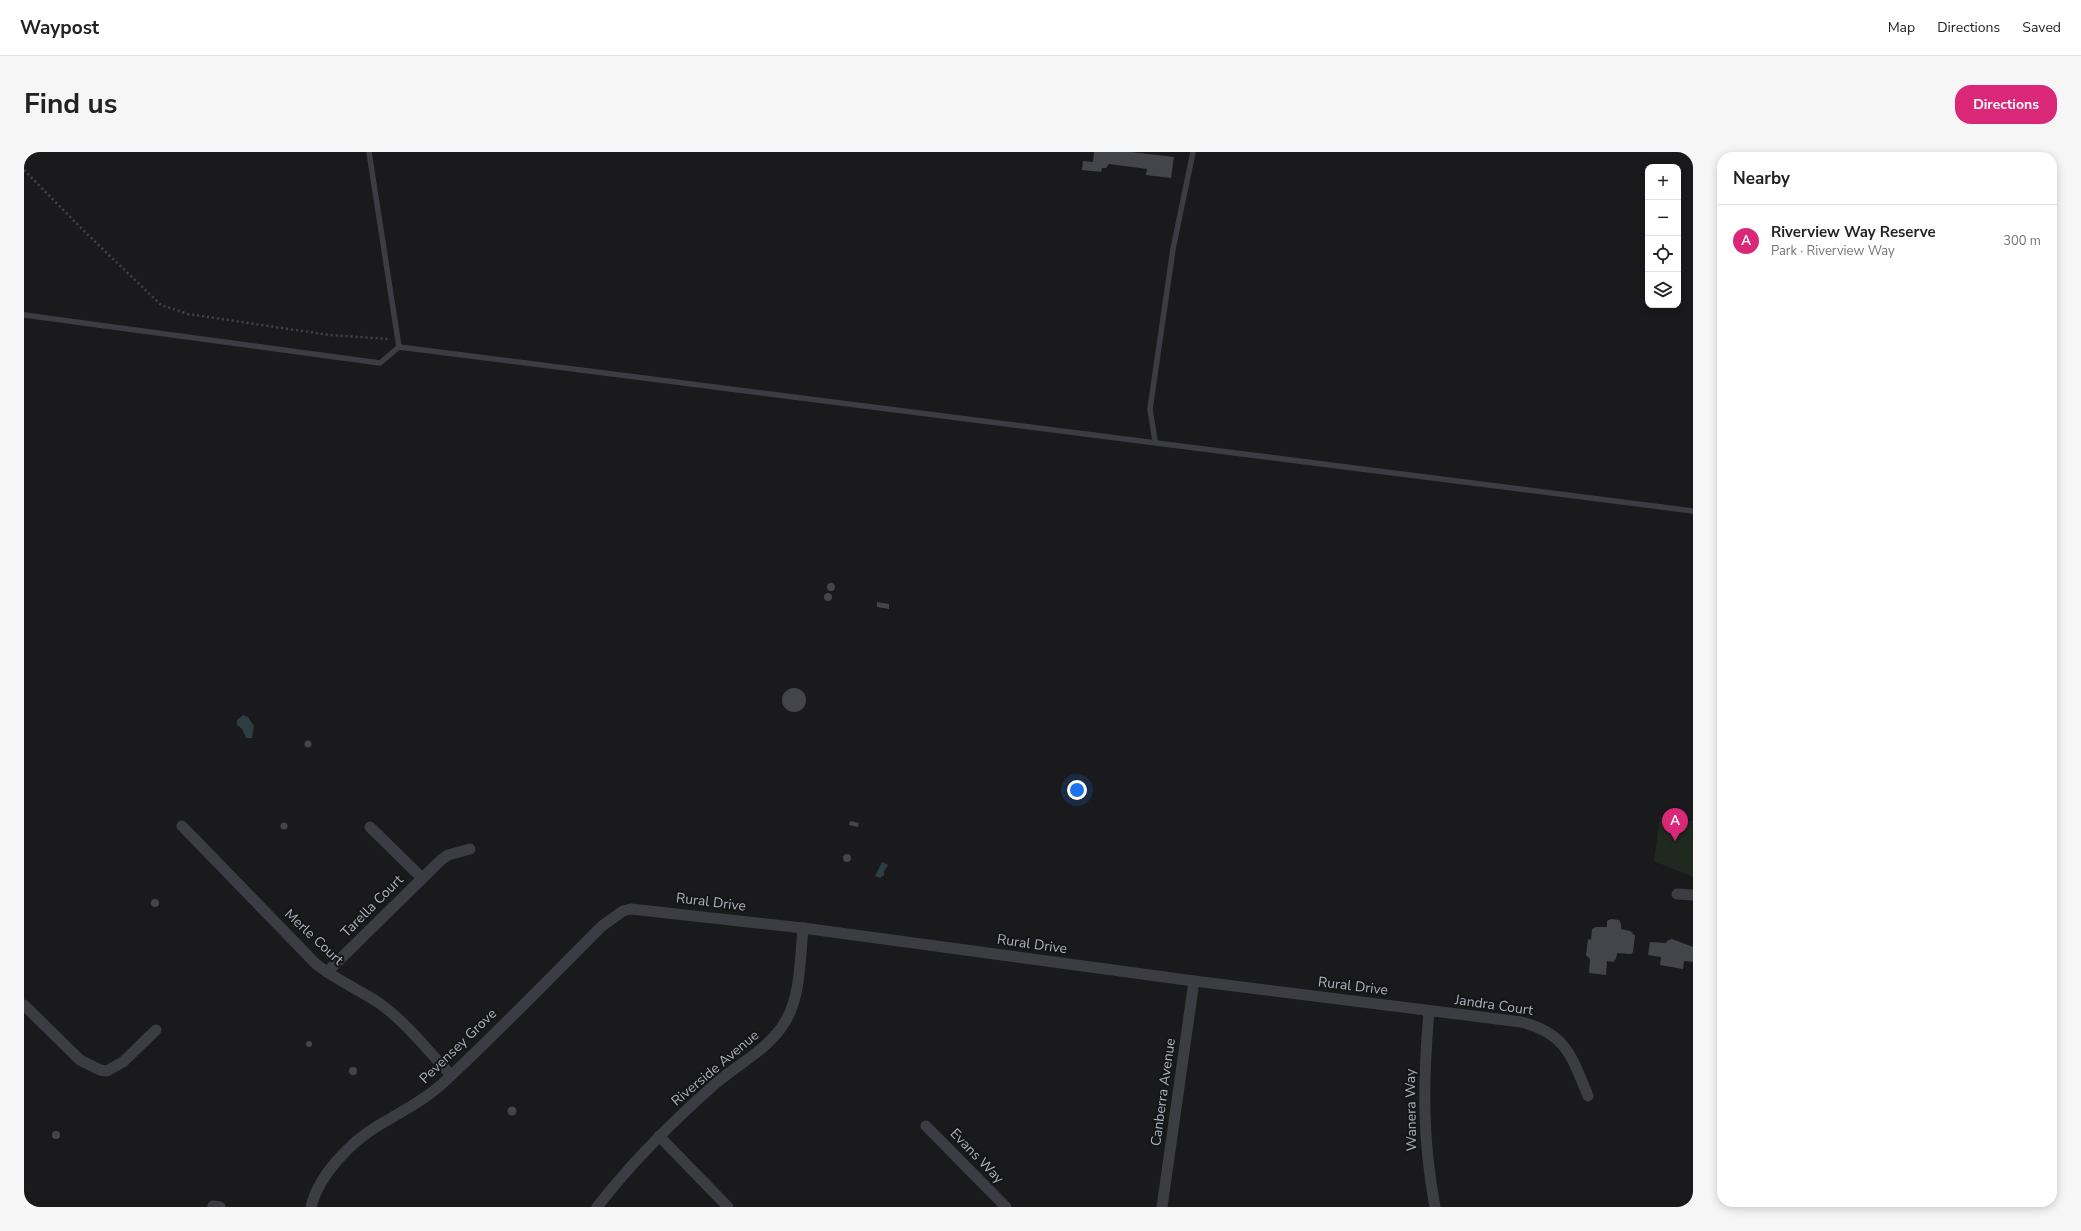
<!DOCTYPE html>
<html lang="en">
<head>
<meta charset="utf-8">
<style>
	:root { --surface:#fff; --page:#f6f6f6; --text:#222; --muted:#767676; --line:#e0e0e0; --accent:#db2777 }
	body { margin:0; font-family:"Nunito Sans",sans-serif; background:var(--page); color:var(--text) }
	.controls { position:absolute; right:12px; top:12px; display:grid; overflow:hidden; border-radius:8px; box-shadow:0 2px 10px #0003 }
	.controls button { width:36px; height:36px; display:grid; place-items:center; padding:0; border:0; border-bottom:1px solid var(--line); background:var(--surface); color:var(--text); font:20px sans-serif }
	.you { position:absolute; left:1053px; top:638px; width:14px; height:14px; margin:-10px; border:3px solid #fff; border-radius:50%; background:#1a73e8; box-shadow:0 0 0 6px #1a73e833 }
	.badge { display:grid; place-items:center; width:26px; height:26px; border-radius:50%; background:var(--accent); color:#fff; font-size:13px; font-weight:700 }
	.pin { position:absolute; translate:-50% -33px; filter:drop-shadow(0 1px 2px #0008) }
	.pin::after { content:''; position:absolute; top:21px; width:14px; height:12px; background:inherit; clip-path:polygon(0 0,100% 0,50% 100%) }
	.list { margin:0; padding:0; list-style:none }
	h2 { display:flex; justify-content:space-between; align-items:center; height:52px; margin:0; padding:0 16px; font-size:17px }
	h2 small { font-size:13px; font-weight:400; color:var(--muted) }
	.list li { display:grid; grid-template-columns:26px 1fr auto; gap:12px; align-items:center; box-sizing:border-box; height:72px; padding:0 16px; border-top:1px solid var(--line) }
	.list b { display:block; font-size:15px; white-space:nowrap }
	.list p { margin:0; font-size:13px; white-space:nowrap; color:var(--muted) }
	.list em { font-size:13px; font-style:normal; color:var(--muted) }
	.icon { flex:none; width:22px; height:22px; fill:none; stroke:currentColor; stroke-width:2; stroke-linecap:round; stroke-linejoin:round }
	.map { position:relative; flex:none; width:1669px; height:1055px; overflow:hidden; border-radius:16px }
	header { display:flex; align-items:center; gap:24px; box-sizing:border-box; height:56px; padding:0 20px; background:var(--surface); border-bottom:1px solid var(--line) }
	header strong { font-size:19px }
	nav { display:flex; gap:22px; margin-inline-start:auto; font-size:14px }
	.intro { display:flex; align-items:center; justify-content:space-between; box-sizing:border-box; height:96px; padding:0 24px }
	h1 { margin:0; font-size:28px }
	.button { padding:10px 18px; border-radius:16px; background:var(--accent); color:#fff; font-size:14px; font-weight:700 }
	main { display:flex; gap:24px; padding:0 24px }
	aside { flex:1; background:var(--surface); border-radius:16px; box-shadow:0 2px 10px #0003 }
	.map>svg:first-child { display:block }
</style>
</head>
<body>
<header>
<strong>Waypost</strong>
<nav><a>Map</a><a>Directions</a><a>Saved</a></nav>
</header>
<div class="intro"><h1>Find us</h1><a class="button">Directions</a></div>
<main>
<div class="map">
<svg width="1669" height="1055" viewBox="0 0 1669 1055">
	<rect width="100%" height="100%" fill="#1a1a1d"/>
	<path fill="#1f291f" d="M 1636,665 L 1669,669 L 1669,725 L 1630,709 Z"/>
	<g fill="#2e3c43">
		<path d="M 219,563 L 224,565 L 230,574 L 228,586 L 222,586 L 218,577 L 213,573 L 213,568 Z"/>
		<path d="M 858,710 L 864,713 L 860,719 L 860,723 L 856,726 L 851,724 Z"/>
	</g>
	<g fill="#44454a">
		<path d="M 1070,0 L 1107,0 L 1150,5 L 1147,26 L 1122,23 L 1123,17 L 1085,12 L 1082,16 L 1078,16 L 1077,20 L 1058,18 L 1059,9 L 1069,10 Z"/>
		<circle cx="807" cy="435" r="4"/>
		<circle cx="804" cy="445" r="4"/>
		<path d="M 853,450 L 865,452 L 865,457 L 853,455 Z"/>
		<circle cx="770" cy="548" r="12"/>
		<circle cx="284" cy="592" r="3.5"/>
		<path d="M 826,669 L 835,671 L 834,675 L 825,673 Z"/>
		<circle cx="260" cy="674" r="3.5"/>
		<circle cx="823" cy="706" r="4"/>
		<circle cx="131" cy="751" r="4"/>
		<path d="M 1587,767 L 1595,768 L 1597,772 L 1597,777 L 1606,779 L 1609,781 L 1608,782 L 1611,783 L 1609,800 L 1607,802 L 1593,801 L 1592,807 L 1589,810 L 1583,809 L 1582,823 L 1565,821 L 1566,807 L 1562,803 L 1564,787 L 1567,788 L 1568,777 L 1572,775 L 1583,775 L 1583,769 Z"/>
		<path d="M 1648,787 L 1669,795 L 1669,810 L 1660,809 L 1659,817 L 1636,813 L 1637,805 L 1624,803 L 1626,790 L 1642,791 L 1643,789 Z"/>
		<circle cx="285" cy="892" r="3"/>
		<circle cx="329" cy="919" r="4"/>
		<circle cx="488" cy="959" r="4.5"/>
		<circle cx="32" cy="983" r="4"/>
	</g>
	<g fill="none" stroke-linecap="round" stroke-linejoin="round">
		<path stroke="#404449" stroke-width="2.5" stroke-dasharray="2 3" stroke-linecap="butt" d="M 0,18 L 59,78 L 137,153 L 164,162 L 305,183 L 365,187"/>
		<g stroke="#3b3d42" stroke-width="5.5">
			<path d="M 345,0 L 375,195"/>
			<path d="M 0,163 L 356,211 L 375,195 L 1669,359"/>
			<path d="M 1131,289 L 1126,257 L 1149,97 L 1169,0"/>
		</g>
		<g stroke="#3b3d42" stroke-width="11">
			<path d="M 158,674 L 292,812 C 312,828 334,837 355,851 C 382,870 404,899 427,923"/>
			<path d="M 346,675 L 398,726"/>
			<path d="M 1653,742 L 1669,743"/>
			<path d="M 303,820 L 417,708 L 424,703 L 446,697"/>
			<path d="M 0,853 L 56,908 L 76,918 L 83,919 L 99,910 L 132,878"/>
			<path d="M 1405,859 C 1399,930 1398,985 1411,1055"/>
			<path d="M 902,974 L 982,1055"/>
			<path d="M 635,984 L 704,1055"/>
			<path d="M 189,1054 L 196,1055"/>
			<path d="M 287,1055 C 295,1022 327,990 355,973 C 377,960 399,949 418,932 C 473,881 525,827 578,774 L 599,759 L 607,757 L 779,776 L 1170,829 L 1497,870 C 1542,881 1548,905 1564,944"/>
			<path d="M 573,1055 C 608,1010 648,970 691,932 C 714,912 745,897 761,870 C 777,844 776,806 779,776"/>
			<path d="M 1138,1055 L 1170,829"/>
		</g>
	</g>
	<g text-anchor="middle" dominant-baseline="central" stroke-width="4" stroke-linejoin="round" paint-order="stroke">
		<g font-size="14" fill="#abb3bd" stroke="#151518">
			<text transform="translate(687 750) rotate(7)">Rural Drive</text>
			<text transform="translate(348 754) rotate(-45)">Tarella Court</text>
			<text transform="translate(290 785) rotate(43)">Merle Court</text>
			<text transform="translate(1008 792) rotate(8)">Rural Drive</text>
			<text transform="translate(1329 834) rotate(7)">Rural Drive</text>
			<text transform="translate(1470 853) rotate(8)">Jandra Court</text>
			<text transform="translate(434 894) rotate(-44)">Pevensey Grove</text>
			<text transform="translate(691 916) rotate(-40)">Riverside Avenue</text>
			<text transform="translate(1139 940) rotate(-82)">Canberra Avenue</text>
			<text transform="translate(1387 958) rotate(-91)">Wanera Way</text>
			<text transform="translate(953 1004) rotate(46)">Evans Way</text>
		</g>
	</g>
</svg>
<div class="controls">
<button>+</button>
<button>−</button>
<button><svg class="icon" aria-label="locate" viewBox="0 0 24 24"><circle cx="12" cy="12" r="6"/><path d="M12 2v4M12 18v4M2 12h4M18 12h4"/></svg></button>
<button><svg class="icon" aria-label="layers" viewBox="0 0 24 24"><path d="M12 4l9 5-9 5-9-5zM3 14l9 5 9-5"/></svg></button>
</div>
<div class="you"></div>
<div class="pin badge" style="left:1651px;top:689px">A</div>
</div>
<aside>
<h2>Nearby<small></small></h2>
<ul class="list">
<li><span class="badge">A</span><div><b>Riverview Way Reserve</b><p>Park · Riverview Way</p></div><em>300 m</em></li>
</ul>
</aside>
</main>
</body>
</html>
